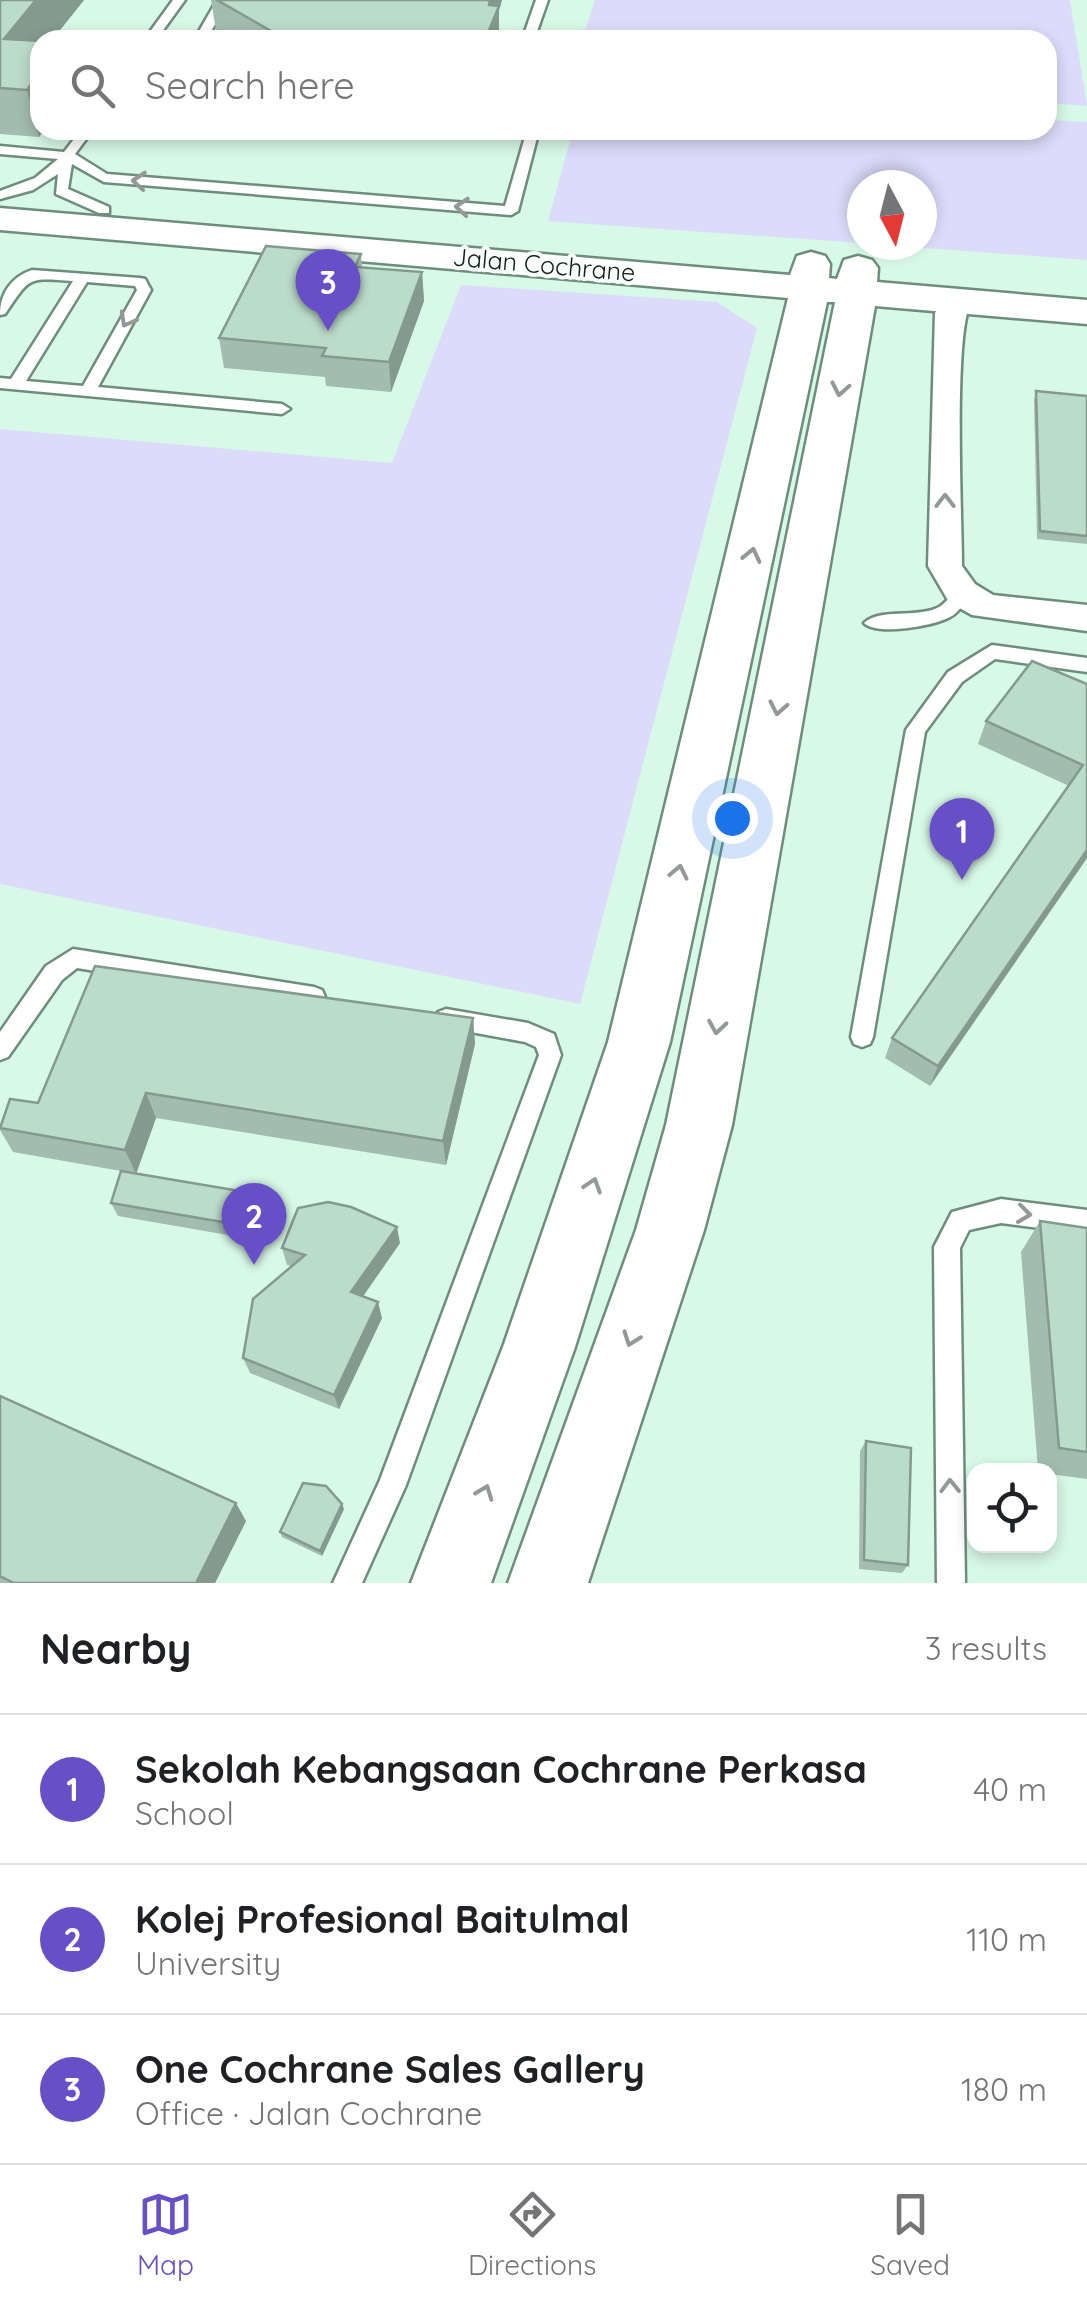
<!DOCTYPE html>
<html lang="en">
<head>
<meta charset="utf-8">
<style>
	:root { --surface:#fff; --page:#f6f6f6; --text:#202124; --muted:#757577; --line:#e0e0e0; --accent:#674fc8 }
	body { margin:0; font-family:Quicksand,sans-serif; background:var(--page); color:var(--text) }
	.controls { position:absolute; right:30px; bottom:30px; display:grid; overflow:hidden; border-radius:20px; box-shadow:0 5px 15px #0003 }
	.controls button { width:90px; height:90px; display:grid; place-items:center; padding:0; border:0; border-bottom:2px solid var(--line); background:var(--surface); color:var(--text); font:50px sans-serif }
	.compass { position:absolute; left:847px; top:170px; width:90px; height:90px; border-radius:50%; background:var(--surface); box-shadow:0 5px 15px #0003; rotate:173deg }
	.you { position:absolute; left:732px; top:818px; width:35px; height:35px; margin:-25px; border:8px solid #fff; border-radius:50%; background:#1a73e8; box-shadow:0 0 0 15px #1a73e833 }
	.badge { display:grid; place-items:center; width:65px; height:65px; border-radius:50%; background:var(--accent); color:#fff; font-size:32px; font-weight:700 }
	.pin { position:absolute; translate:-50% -82px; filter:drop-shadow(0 2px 5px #0008) }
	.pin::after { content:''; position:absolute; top:52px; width:35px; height:30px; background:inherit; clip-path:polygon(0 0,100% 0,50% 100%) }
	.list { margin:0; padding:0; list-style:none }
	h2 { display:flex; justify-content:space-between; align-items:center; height:130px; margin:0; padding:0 40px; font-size:42px }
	h2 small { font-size:32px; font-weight:400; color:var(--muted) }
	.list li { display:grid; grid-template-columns:65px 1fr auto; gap:30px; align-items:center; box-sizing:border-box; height:150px; padding:0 40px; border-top:2px solid var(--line) }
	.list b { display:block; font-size:38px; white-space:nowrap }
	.list p { margin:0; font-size:32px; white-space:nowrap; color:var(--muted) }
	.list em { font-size:32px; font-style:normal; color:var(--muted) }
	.icon { flex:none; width:55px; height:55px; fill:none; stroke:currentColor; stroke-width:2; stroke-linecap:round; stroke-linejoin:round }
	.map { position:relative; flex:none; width:1087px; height:1583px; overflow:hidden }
	.search { position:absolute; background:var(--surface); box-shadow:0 5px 15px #0003; left:30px; right:30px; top:30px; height:110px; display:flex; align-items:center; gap:25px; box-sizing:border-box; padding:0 35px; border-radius:30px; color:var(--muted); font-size:38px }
	.sheet { height:580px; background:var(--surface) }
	nav { display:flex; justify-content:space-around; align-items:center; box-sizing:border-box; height:140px; border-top:2px solid var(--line); background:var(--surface); font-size:28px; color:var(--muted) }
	nav a { display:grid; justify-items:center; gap:5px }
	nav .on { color:var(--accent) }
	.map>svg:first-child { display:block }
</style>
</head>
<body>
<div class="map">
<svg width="1087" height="1583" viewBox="0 0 1087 1583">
	<rect width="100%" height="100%" fill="#d8f9e7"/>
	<g fill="#dcdbfa">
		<path d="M 595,0 L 1070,0 L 1087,106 L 1047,103 L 1047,40 L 582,40 Z"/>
		<path d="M 1047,120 L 1087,122 L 1087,260 L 884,245 L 922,245 L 922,185 L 862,185 L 862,243 L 548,221 L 573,130 L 1047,130 Z"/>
		<path d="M 461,285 L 717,302 L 757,328 L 580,1004 L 0,884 L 0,429 L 392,463 Z"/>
	</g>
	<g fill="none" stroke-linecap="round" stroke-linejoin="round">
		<defs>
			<g id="lane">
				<path d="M 173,0 L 185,0 L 156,40 L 144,40 Z"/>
				<path d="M 217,0 L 229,0 L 206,40 L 194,40 Z"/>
				<path d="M 536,0 L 548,0 L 534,40 L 522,40 Z"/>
				<path d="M 81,130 L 93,130 L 75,154 L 107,174 L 505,206 L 527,130 L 539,130 L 518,211 L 511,215 L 104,182 L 72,164 L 68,189 L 109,207 L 109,213 L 99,213 L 56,194 L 58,174 L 33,190 L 0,199 L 0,191 L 35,178 L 58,159 L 0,154 L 0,146 L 64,152 Z"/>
				<path d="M 32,270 L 140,278 L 145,279 L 151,290 L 98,387 L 282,404 L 290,409 L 282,414 L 0,388 L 0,378 L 11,379 L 73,281 C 27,278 31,276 5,314 L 0,315 C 0,294 11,277 32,270 ZM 87,282 L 135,286 L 137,290 L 83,386 L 26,381 Z"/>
				<path d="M 962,587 L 971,593 C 965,601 959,613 950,617 C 933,626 877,636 864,623 C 880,608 915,618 937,608 C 947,604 951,592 962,587 Z"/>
				<path d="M 992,645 L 1087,658 L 1087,672 L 995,659 L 962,682 L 925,732 L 873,1037 L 870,1044 L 862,1047 L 854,1044 L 851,1037 L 906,730 L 948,672 Z"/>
				<path d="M 73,949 L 314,987 L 322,990 L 325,997 L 322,1004 L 314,1007 L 77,968 L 62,980 L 8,1057 L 0,1060 L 0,1032 L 46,966 Z"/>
				<path d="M 446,1009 L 528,1023 L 554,1034 L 561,1055 L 406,1485 L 362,1583 L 333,1583 L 380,1480 L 539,1055 L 536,1047 L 525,1042 L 438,1026 L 435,1019 L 438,1012 Z"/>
				<path d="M 1001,1199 L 1087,1210 L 1087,1234 L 1001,1223 L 969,1230 L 960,1248 L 965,1583 L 937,1583 L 934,1247 L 952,1212 Z"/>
			</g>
			<path id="street" d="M 956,293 L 966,296 L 971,302 C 953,335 962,517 962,566 L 975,584 L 993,595 L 1087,605 L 1087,631 L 972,615 L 949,602 L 928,566 L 935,313 L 946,296 Z"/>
			<path id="secondary" d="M 0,208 L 790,275 L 797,256 L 811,252 L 825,256 L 830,264 L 829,278 L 837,279 L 844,260 L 858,256 L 872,260 L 878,268 L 877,282 L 1087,300 L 1087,324 L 875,306 L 732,1125 L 704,1230 L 588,1583 L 508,1583 L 636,1230 L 666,1125 L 835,302 L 827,302 L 670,1042 L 575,1347 L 491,1583 L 411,1583 L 503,1347 L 608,1042 L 788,298 L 0,230 Z"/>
		</defs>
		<use href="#lane" stroke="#6f8d7d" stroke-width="5"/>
		<use href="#street" stroke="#6f8d7d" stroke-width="5"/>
		<use href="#secondary" stroke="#6f8d7d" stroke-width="5"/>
		<use href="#lane" fill="#fff" fill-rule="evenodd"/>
		<use href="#street" fill="#fff" fill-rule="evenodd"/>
		<use href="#secondary" fill="#fff" fill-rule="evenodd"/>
	</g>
	<g fill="#a2bdaf">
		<path d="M 0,0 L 84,0 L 52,40 L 40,40 L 40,130 L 44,130 L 39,137 L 0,134 Z"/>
		<path d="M 211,0 L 502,0 L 499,10 L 499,40 L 177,40 L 224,35 L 216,31 Z"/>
		<path d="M 385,130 L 466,130 L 464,136 Z"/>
		<path d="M 361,254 L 362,267 L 422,272 L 424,301 L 391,392 L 326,386 L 325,377 L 224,368 L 219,338 Z"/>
		<path d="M 1036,391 L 1087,396 L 1087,544 L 1037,539 L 1034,400 Z"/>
		<path d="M 1087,684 L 1087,858 L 930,1086 L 885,1058 L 892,1038 L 1069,786 L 978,744 L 986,721 Z"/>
		<path d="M 473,1018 L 475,1044 L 446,1165 L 156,1118 L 136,1174 L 261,1208 L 251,1239 L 118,1216 L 111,1203 L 121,1171 L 13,1152 L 0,1130 L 0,1124 L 38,1103 Z"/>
		<path d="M 1040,1221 L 1087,1228 L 1087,1479 L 1050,1474 L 1050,1470 L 1038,1470 L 1021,1252 Z"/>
		<path d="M 400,1243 L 363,1296 L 382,1318 L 339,1409 L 250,1373 L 243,1358 L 292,1266 L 287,1265 L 282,1248 Z"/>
		<path d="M 0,1396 L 246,1521 L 215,1583 L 0,1583 Z"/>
		<path d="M 866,1441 L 908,1565 L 902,1573 L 859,1569 L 860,1451 Z"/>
		<path d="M 344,1509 L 322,1556 L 282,1537 L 280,1532 Z"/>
	</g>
	<g fill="#849a8e">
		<path d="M 36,0 L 84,0 L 52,40 L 40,40 L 40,55 L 4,39 Z"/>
		<path d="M 490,0 L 502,0 L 499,10 L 499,40 L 485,40 Z"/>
		<path d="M 40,72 L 40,130 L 44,130 L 39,137 L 27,90 Z"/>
		<path d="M 422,272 L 424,301 L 391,392 L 389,362 Z"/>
		<path d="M 1087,850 L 1087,858 L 930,1086 L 938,1066 Z"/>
		<path d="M 473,1018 L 475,1044 L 446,1165 L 443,1141 Z"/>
		<path d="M 146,1093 L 156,1118 L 136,1174 L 125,1150 Z"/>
		<path d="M 257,1194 L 261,1208 L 251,1239 L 246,1226 Z"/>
		<path d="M 397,1227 L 400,1243 L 355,1308 L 351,1292 Z"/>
		<path d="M 378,1302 L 382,1318 L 339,1409 L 334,1395 Z"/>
		<path d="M 236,1503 L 246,1521 L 215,1583 L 196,1583 Z"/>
		<path d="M 342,1504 L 344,1509 L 322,1556 L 320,1551 Z"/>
	</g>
	<g fill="#bcdccb" stroke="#849a8e" stroke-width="2.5">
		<path d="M 0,0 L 36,0 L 4,39 L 40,41 L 40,72 L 27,90 L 0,88 Z"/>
		<path d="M 217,0 L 490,0 L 489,5 L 499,6 L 485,40 L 177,40 L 182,33 L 285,39 Z"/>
		<path d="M 266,246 L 361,254 L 355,267 L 422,272 L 389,362 L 322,356 L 326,348 L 219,338 Z"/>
		<path d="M 1036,391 L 1087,396 L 1087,536 L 1040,531 Z"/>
		<path d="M 1032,661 L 1087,684 L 1087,850 L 938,1066 L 892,1038 L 1083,765 L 986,721 Z"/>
		<path d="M 95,966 L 473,1018 L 443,1141 L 146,1093 L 125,1150 L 0,1128 L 10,1099 L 38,1103 Z"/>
		<path d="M 121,1171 L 257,1194 L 246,1226 L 111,1203 Z"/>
		<path d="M 328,1202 L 351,1207 L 397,1227 L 351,1292 L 378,1302 L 334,1395 L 243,1358 L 253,1299 L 305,1255 L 282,1248 L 298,1208 Z"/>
		<path d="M 1040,1221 L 1087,1228 L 1087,1452 L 1059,1448 Z"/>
		<path d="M 0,1396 L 236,1503 L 196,1583 L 14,1583 L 0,1576 Z"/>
		<path d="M 866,1441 L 911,1448 L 908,1565 L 864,1560 Z"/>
		<path d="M 303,1483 L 326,1486 L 342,1504 L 320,1551 L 280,1532 Z"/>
	</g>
	<defs><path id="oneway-chevron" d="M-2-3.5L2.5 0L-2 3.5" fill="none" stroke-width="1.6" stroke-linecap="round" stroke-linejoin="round" transform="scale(2.5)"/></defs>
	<g stroke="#949997">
		<use href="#oneway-chevron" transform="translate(139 181) rotate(-175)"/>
		<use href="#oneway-chevron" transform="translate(462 207) rotate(-175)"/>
		<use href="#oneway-chevron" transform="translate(127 320) rotate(119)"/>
		<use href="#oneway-chevron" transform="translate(840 389) rotate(101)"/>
		<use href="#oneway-chevron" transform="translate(945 501) rotate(-90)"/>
		<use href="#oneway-chevron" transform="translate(752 555) rotate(-77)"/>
		<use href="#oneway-chevron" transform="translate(778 708) rotate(101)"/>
		<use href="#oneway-chevron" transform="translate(679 872) rotate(-78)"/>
		<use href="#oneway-chevron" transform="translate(717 1027) rotate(99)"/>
		<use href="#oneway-chevron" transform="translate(593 1185) rotate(-72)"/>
		<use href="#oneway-chevron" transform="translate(1024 1214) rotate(7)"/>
		<use href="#oneway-chevron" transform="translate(631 1339) rotate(110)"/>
		<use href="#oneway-chevron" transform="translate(950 1486) rotate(-91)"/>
		<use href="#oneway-chevron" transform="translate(485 1492) rotate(-69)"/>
	</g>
	<g text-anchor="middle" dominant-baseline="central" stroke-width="8" stroke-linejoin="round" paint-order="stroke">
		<g font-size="25" fill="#111d17" stroke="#f8fefb">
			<text transform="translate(544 264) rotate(5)">Jalan Cochrane</text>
		</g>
	</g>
</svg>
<div class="controls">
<button><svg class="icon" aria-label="locate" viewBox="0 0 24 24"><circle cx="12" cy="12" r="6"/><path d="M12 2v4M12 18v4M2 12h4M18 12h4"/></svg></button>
</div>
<svg class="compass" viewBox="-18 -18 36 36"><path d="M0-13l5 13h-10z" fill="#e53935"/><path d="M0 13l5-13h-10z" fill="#757577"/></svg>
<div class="you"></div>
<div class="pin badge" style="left:962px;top:880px">1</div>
<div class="pin badge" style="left:254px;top:1265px">2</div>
<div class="pin badge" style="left:328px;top:331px">3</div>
<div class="search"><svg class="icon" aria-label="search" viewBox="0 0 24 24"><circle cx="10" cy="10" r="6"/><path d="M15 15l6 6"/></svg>Search here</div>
</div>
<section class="sheet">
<h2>Nearby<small>3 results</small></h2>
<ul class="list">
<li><span class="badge">1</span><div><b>Sekolah Kebangsaan Cochrane Perkasa</b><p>School</p></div><em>40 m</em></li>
<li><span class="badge">2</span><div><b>Kolej Profesional Baitulmal</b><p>University</p></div><em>110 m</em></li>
<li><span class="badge">3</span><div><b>One Cochrane Sales Gallery</b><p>Office · Jalan Cochrane</p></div><em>180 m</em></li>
</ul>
</section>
<nav>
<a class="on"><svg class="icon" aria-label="map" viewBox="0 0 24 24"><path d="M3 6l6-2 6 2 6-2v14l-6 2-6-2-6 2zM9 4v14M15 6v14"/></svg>Map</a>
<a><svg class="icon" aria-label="directions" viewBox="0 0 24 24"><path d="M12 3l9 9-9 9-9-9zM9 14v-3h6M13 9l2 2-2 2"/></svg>Directions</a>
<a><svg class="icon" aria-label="saved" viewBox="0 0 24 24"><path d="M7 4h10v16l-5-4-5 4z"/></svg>Saved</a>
</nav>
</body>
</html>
